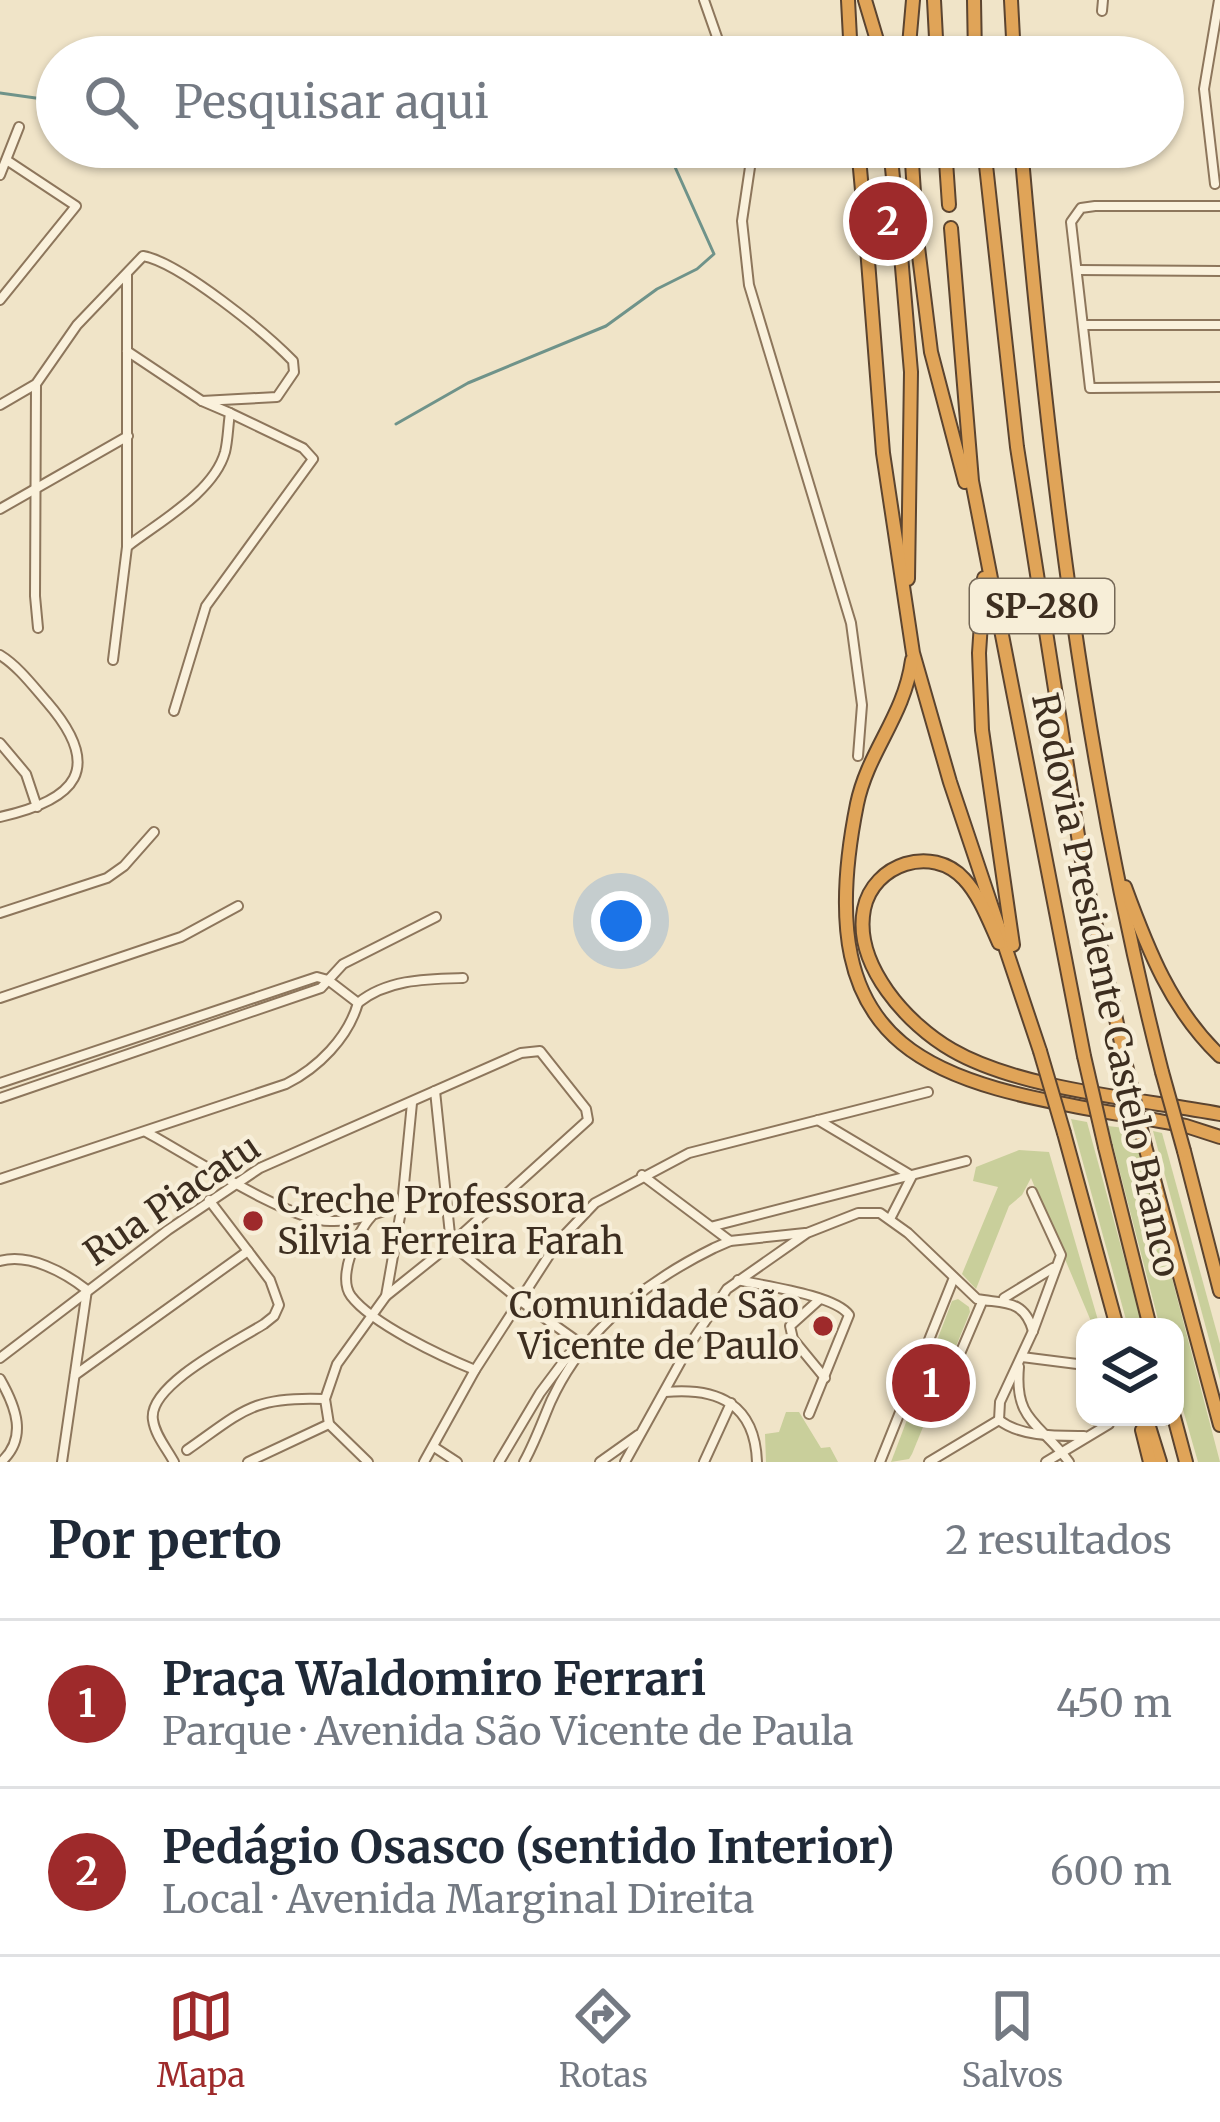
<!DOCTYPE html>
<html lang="pt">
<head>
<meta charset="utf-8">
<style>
	:root { --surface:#fff; --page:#f6f6f7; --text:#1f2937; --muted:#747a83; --line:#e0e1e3; --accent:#9e2a2b }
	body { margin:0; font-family:Merriweather,serif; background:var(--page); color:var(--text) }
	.controls { position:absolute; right:36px; bottom:36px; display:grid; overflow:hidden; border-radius:24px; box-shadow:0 3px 9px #0004 }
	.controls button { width:108px; height:108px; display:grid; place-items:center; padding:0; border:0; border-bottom:3px solid var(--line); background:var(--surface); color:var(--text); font:60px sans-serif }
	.you { position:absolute; left:621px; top:921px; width:42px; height:42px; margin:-30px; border:9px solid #fff; border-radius:50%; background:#1a73e8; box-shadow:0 0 0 18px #1a73e833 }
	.badge { display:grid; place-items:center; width:78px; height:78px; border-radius:50%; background:var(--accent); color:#fff; font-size:39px; font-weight:700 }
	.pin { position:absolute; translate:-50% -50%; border:6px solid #fff; box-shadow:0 3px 12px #0006 }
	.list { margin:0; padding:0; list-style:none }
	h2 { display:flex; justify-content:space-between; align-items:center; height:156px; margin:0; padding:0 48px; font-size:51px }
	h2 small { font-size:39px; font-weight:400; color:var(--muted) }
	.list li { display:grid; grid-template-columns:78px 1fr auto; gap:36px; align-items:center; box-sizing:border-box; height:168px; padding:0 48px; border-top:3px solid var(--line) }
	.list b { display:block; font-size:45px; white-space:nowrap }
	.list p { margin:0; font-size:39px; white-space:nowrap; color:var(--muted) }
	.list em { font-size:39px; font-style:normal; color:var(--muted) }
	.icon { flex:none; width:66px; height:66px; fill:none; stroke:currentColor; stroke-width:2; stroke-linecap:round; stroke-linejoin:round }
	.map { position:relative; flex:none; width:1220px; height:1462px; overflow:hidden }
	.search { position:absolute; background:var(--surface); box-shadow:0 3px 9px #0004; left:36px; right:36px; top:36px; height:132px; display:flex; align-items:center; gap:30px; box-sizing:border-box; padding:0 42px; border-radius:66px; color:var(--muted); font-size:45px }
	.sheet { height:492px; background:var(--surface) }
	nav { display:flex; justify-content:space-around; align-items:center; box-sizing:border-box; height:168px; border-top:3px solid var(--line); background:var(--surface); font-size:33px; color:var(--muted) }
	nav a { display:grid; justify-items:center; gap:6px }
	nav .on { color:var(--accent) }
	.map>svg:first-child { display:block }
</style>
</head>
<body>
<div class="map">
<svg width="1220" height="1462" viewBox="0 0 1220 1462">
	<rect width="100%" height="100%" fill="#f0e4c8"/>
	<g fill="#c9cf9b">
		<path d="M 1071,1119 L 1087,1122 L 1143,1327 L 1128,1327 Z"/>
		<path d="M 1108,1126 L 1133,1129 L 1220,1462 L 1198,1462 L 1175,1382 L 1175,1327 L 1160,1327 Z"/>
		<path d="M 1153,1131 L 1162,1133 L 1220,1344 L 1220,1380 Z"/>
		<path d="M 1019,1150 L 1049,1152 L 1100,1327 L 1093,1326 L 1031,1178 L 1022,1195 L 1009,1206 L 976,1289 L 962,1274 L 998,1187 L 973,1181 L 976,1167 Z"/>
		<path d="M 958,1299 L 969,1307 L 970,1312 L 912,1454 L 909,1459 L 891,1462 L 952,1301 Z"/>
		<path d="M 786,1412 L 799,1412 L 821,1448 L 830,1447 L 838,1462 L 766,1462 L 765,1434 L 779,1432 Z"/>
	</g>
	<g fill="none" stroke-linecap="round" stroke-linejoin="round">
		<g stroke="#6f938a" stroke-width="3">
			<path d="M 0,93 L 57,101"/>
			<path d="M 372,147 L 383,147"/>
			<path d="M 396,424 L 468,383 L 606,326 L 657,289 L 697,269 L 714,254 L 666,147"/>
		</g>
		<defs>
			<g id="street">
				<path d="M 704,0 L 724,57"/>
				<path d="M 1102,11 L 1103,0"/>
				<path d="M 753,147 L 742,221 L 749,285 L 851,623 L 862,705 L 858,756"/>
				<path d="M 0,175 L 19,127"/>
				<path d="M 1215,184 L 1204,89 L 1219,0"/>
				<path d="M 1220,206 L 1095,206 L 1081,208 L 1071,222 L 1090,388 L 1220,387"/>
				<path d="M 1077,270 L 1220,271"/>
				<path d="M 0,300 L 76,206 L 8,161"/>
				<path d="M 1083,325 L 1220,325"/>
				<path d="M 127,351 L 202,401 L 230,413 C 228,426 228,440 225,452 C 214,492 159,522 128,546"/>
				<path d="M 36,386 L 35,596 L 38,628"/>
				<path d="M 0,405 L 36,384 L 77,325 L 143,256 C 179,262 266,333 293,361 L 294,372 L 277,397 L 202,401"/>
				<path d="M 0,509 L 128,436"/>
				<path d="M 0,655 C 18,666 33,686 47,702 C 105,769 76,800 0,817"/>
				<path d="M 113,660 L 127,547 L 127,275"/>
				<path d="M 174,711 L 206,606 L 313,459 L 303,448 L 230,413"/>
				<path d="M 0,743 L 26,774 L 37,807"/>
				<path d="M 0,913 L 107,878 L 124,866 L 154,832"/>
				<path d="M 0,998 L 181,937 L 238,906"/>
				<path d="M 358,1003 C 387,979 427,979 463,978"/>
				<path d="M 0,1083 L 317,977 L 328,980 L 358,1003"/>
				<path d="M 435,1091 L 451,1244 L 522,1302 L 584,1346"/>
				<path d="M 0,1098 L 321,988 L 343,964 L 436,917"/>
				<path d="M 818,1120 L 912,1176 L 890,1219"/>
				<path d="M 146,1132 C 187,1154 288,1221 330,1221 C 355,1222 379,1213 402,1205"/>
				<path d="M 642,1175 L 730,1241"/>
				<path d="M 0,1179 L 286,1084 C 318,1068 348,1038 358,1003"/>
				<path d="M 1032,1192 L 1061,1255 L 1033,1331 L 1000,1402 L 999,1420 C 1021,1437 1056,1436 1084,1436"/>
				<path d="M 371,1217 C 357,1232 337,1277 351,1296 C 372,1324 443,1357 475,1370"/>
				<path d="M 714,1226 L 966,1161"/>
				<path d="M 0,1261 C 29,1253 64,1272 87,1290 L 62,1462"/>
				<path d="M 738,1280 C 764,1286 835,1295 849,1315 L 809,1414"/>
				<path d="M 1004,1298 L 1053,1268"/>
				<path d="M 820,1299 L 790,1326 L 793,1339 L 825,1378"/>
				<path d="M 1022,1357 L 1085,1365"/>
				<path d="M 0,1358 L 168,1230 L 260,1168 L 521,1053 L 540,1051 L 586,1109 L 588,1120 L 451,1244 L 386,1296"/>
				<path d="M 1019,1367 C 1014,1422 1040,1422 1069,1462"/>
				<path d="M 75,1375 L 248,1251"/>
				<path d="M 0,1379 C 16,1407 28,1438 1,1462"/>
				<path d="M 665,1392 C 718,1387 755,1404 757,1462"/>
				<path d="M 939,1403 L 982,1302"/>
				<path d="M 434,1447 L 457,1462"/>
				<path d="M 187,1450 C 243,1411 252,1396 325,1399"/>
				<path d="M 174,1462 C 167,1449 155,1435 153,1420 C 147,1385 237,1341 264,1324 L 274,1316 L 279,1305 L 270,1280 L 209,1200"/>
				<path d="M 248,1462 L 329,1424"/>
				<path d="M 368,1462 L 329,1424 L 325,1399 L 337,1364 L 386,1296 L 402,1205 L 412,1103"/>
				<path d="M 424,1462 L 475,1370 L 557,1243 L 595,1203 L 689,1153 L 928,1092"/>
				<path d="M 499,1462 L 540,1393 L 579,1341"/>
				<path d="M 524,1462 C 535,1442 542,1422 551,1401 C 584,1329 645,1282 714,1248 L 730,1241 L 805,1233"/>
				<path d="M 600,1462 L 638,1435"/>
				<path d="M 625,1462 L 692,1341 L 727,1289 L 807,1233 L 858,1213 L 880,1213 L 908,1233 L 977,1299 C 1002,1304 1024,1298 1033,1331"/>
				<path d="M 704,1462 L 731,1403"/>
				<path d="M 880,1462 L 953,1280"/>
				<path d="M 929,1462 L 999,1420"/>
				<path d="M 1046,1462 L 1109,1424"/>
			</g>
			<g id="highway">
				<path d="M 848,0 L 851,57"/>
				<path d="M 865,0 L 882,57"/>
				<path d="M 934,0 L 937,57"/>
				<path d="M 974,0 L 975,57"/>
				<path d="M 1011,0 L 1014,57"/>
				<path d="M 908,57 L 913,0"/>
				<path d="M 858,147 L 864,212"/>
				<path d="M 890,147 L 896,209"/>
				<path d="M 911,147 L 915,208"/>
				<path d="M 945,147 L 949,205"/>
				<path d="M 984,147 L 1017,447 L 1082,861 L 1125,1061"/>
				<path d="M 1021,147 C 1048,459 1084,768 1162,1072"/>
				<path d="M 951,228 L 972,481 L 1084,1056"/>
				<path d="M 916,231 L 931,352 L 965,482"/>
				<path d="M 899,232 L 911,372 L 908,579"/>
				<path d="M 866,235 L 883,453 L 913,653 L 950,782 L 1040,1051"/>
				<path d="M 984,578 L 979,653 L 982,730 L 1013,945"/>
				<path d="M 912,660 C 904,717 868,751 857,804 C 800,1087 970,1085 1186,1126 L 1220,1137"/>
				<path d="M 1125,887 C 1148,950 1171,1009 1220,1056"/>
				<path d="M 999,943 C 989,921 980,896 964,879 C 932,844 873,864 864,909 C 853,965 908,1025 952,1050 C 1021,1090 1141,1099 1220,1114"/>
				<path d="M 1064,1133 L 1117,1327"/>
				<path d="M 1145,1146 L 1220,1425"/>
				<path d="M 1105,1147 L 1150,1327"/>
				<path d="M 1184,1151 L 1220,1291"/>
				<path d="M 1146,1417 L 1160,1462"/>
				<path d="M 1174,1417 L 1186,1462"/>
				<path d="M 1142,1430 L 1150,1462"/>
			</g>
		</defs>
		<use href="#street" stroke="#8d765c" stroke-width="12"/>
		<use href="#highway" stroke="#5b4430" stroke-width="16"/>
		<use href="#street" stroke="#faf1dc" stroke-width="8"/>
		<use href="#highway" stroke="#e0a458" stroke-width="12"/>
		<defs>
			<g id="highway-bridge">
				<path d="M 1040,1051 L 1064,1133"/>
				<path d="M 1084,1056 L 1105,1147"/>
				<path d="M 1125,1061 L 1145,1146"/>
				<path d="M 1162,1072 L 1184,1151"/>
			</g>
		</defs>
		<use href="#highway-bridge" stroke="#5b4430" stroke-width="16" stroke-linecap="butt"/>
		<use href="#highway-bridge" stroke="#e0a458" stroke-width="12"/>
	</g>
	<g fill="#9e2a2b" stroke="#f7eed8" stroke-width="4.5">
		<circle cx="253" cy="1221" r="12"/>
		<circle cx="823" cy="1326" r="12"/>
	</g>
	<g text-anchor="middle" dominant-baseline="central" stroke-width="9" stroke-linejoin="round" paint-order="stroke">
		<rect fill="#f7eed8" stroke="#756857" stroke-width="3" x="970" y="579" width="144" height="54" rx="9"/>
		<g font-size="33" font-weight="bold" fill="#3d2e20">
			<text x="1042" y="606">SP-280</text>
		</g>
		<g font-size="36" fill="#3d2e20" stroke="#f7eed8">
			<text transform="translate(1106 985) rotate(78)">Rodovia Presidente Castelo Branco</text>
			<text transform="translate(172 1200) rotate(-34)">Rua Piacatu</text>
		</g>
		<g font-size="36" fill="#3d2e20" stroke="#f7eed8" text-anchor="start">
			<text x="277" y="1200">Creche Professora<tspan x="277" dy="41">Silvia Ferreira Farah</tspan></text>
			<text x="799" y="1305" text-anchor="end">Comunidade São<tspan x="799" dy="41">Vicente de Paulo</tspan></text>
		</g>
	</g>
</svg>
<div class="controls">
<button><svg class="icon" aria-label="layers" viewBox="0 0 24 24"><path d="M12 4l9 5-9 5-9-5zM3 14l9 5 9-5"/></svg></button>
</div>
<div class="you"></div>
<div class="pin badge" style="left:931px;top:1383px">1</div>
<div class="pin badge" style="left:888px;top:221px">2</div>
<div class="search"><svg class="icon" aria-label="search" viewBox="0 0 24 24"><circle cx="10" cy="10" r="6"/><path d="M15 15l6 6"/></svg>Pesquisar aqui</div>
</div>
<section class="sheet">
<h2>Por perto<small>2 resultados</small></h2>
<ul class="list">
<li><span class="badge">1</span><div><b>Praça Waldomiro Ferrari</b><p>Parque · Avenida São Vicente de Paula</p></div><em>450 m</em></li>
<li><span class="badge">2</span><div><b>Pedágio Osasco (sentido Interior)</b><p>Local · Avenida Marginal Direita</p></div><em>600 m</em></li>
</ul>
</section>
<nav>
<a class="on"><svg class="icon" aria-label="map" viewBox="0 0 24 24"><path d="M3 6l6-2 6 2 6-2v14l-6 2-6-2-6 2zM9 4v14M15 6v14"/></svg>Mapa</a>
<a><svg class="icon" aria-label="directions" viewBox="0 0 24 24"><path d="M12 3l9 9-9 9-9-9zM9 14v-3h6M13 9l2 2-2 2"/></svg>Rotas</a>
<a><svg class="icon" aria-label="saved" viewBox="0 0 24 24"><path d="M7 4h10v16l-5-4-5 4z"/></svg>Salvos</a>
</nav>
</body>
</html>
